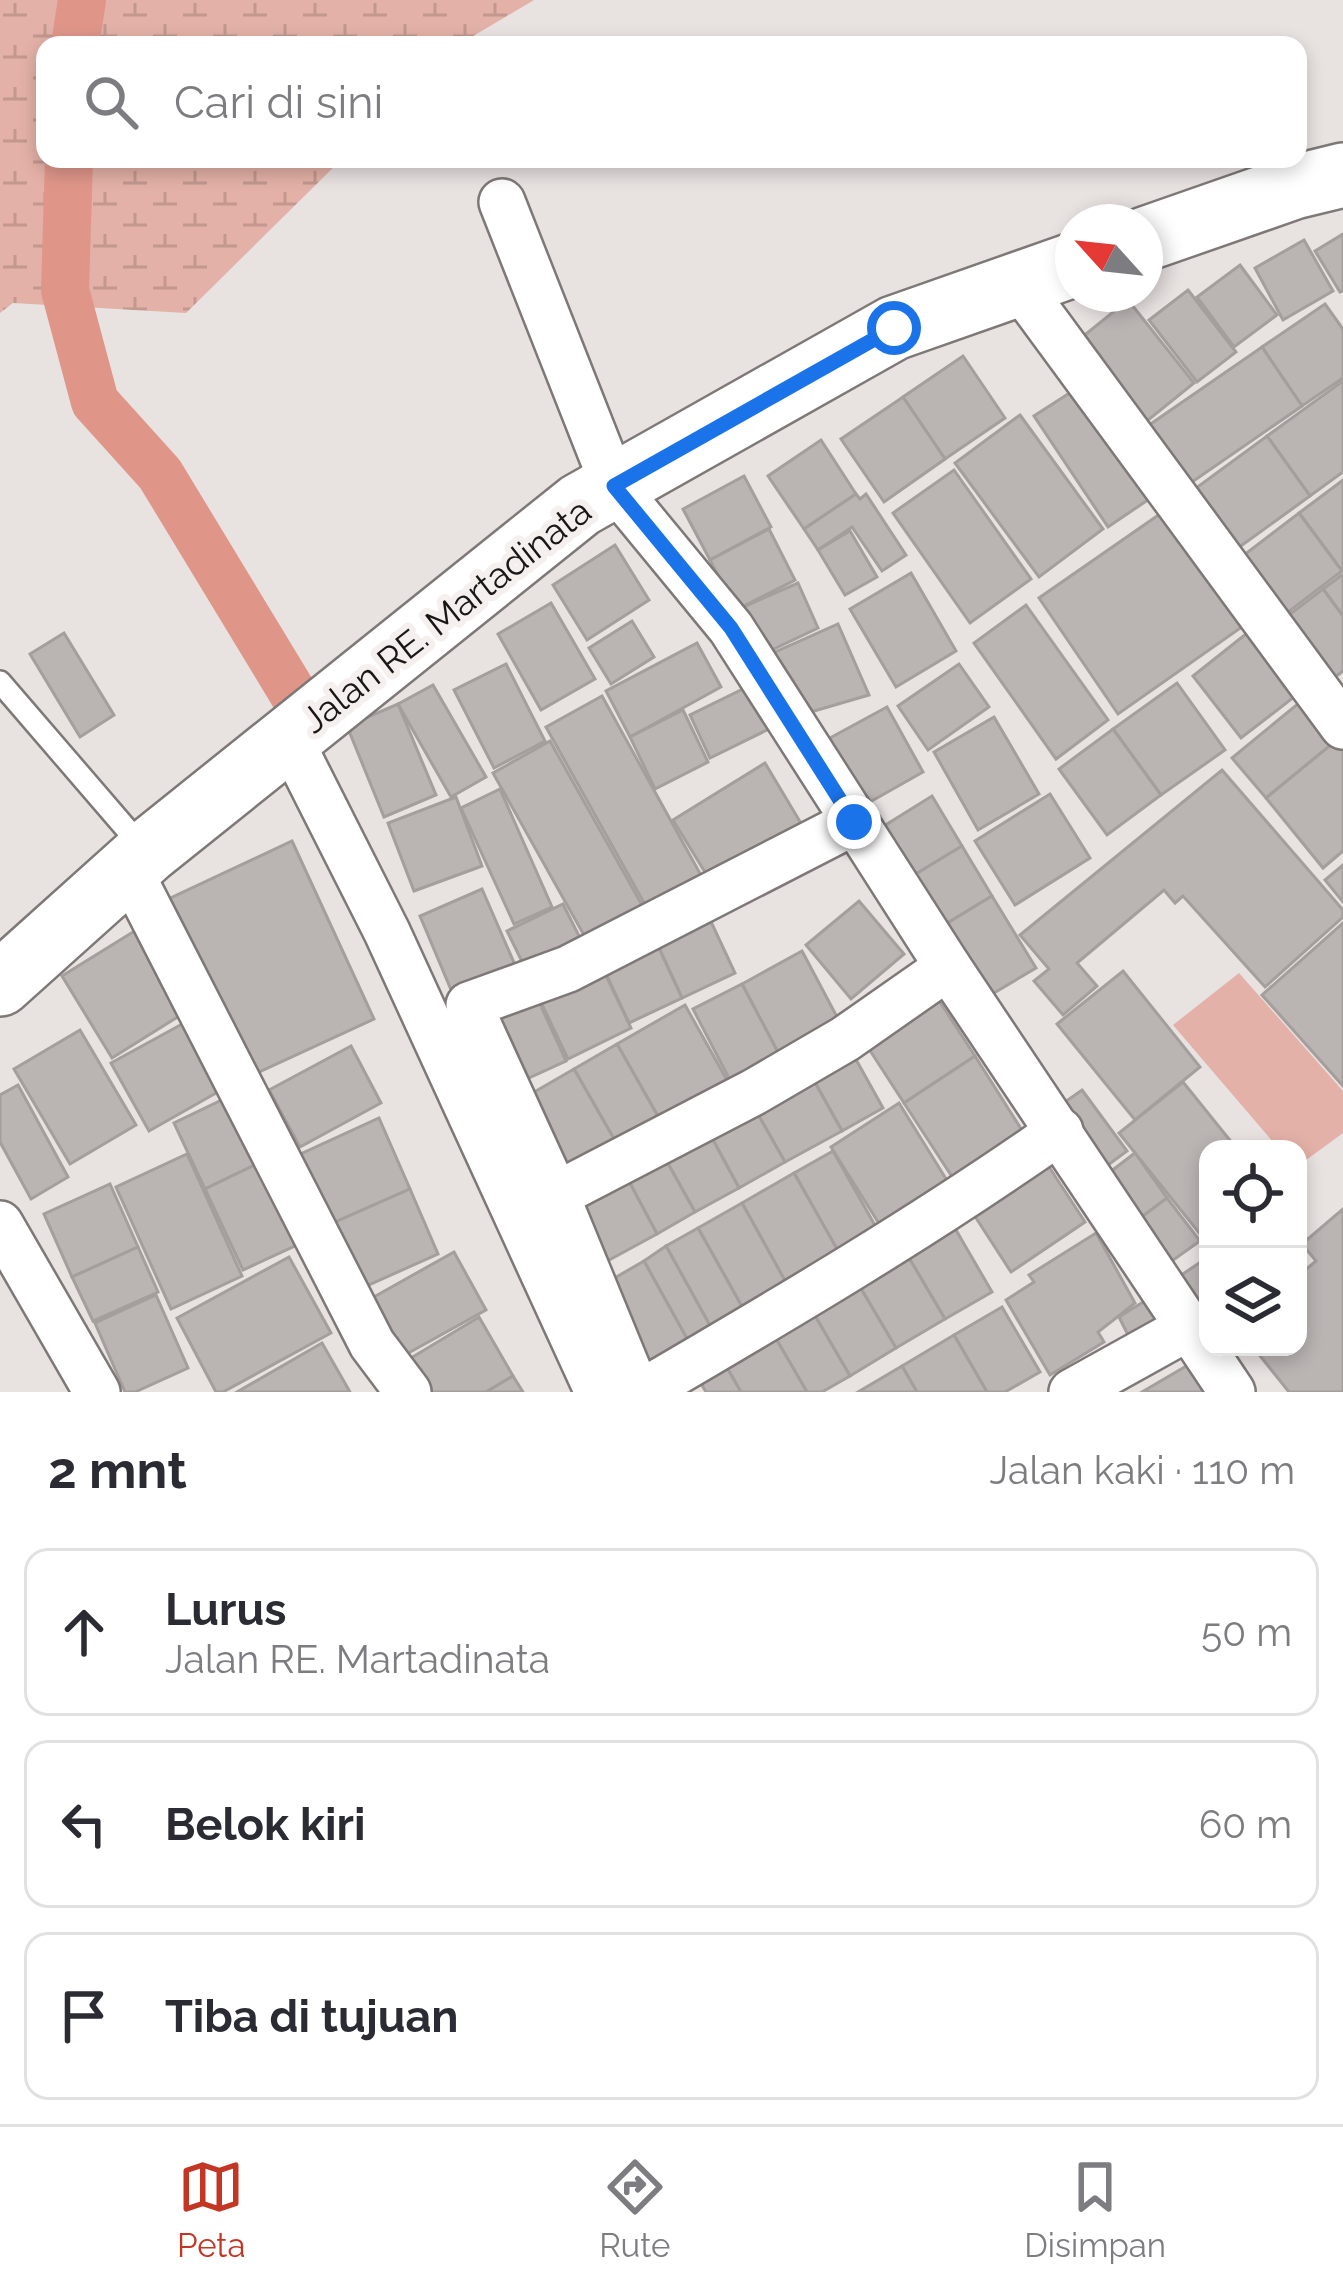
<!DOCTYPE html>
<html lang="id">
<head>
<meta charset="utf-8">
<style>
	:root { --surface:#fff; --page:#f7f7f7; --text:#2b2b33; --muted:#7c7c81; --line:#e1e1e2; --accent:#c23623 }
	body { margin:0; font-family:Raleway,sans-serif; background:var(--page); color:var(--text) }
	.controls { position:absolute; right:36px; bottom:36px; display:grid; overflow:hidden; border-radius:24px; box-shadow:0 6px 18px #0003 }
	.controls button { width:108px; height:108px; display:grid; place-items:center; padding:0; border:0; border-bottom:3px solid var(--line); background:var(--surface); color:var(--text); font:60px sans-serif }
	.compass { position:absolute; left:1055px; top:204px; width:108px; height:108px; border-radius:50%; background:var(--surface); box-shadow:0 6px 18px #0003; rotate:297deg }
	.stop { position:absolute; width:36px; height:36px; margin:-27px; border:9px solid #1a73e8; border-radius:50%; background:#fff }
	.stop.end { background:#1a73e8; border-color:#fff; box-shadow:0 3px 12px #0008 }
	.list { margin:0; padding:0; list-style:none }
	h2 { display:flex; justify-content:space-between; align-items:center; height:156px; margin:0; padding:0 48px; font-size:51px }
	h2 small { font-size:39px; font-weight:400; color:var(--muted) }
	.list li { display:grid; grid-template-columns:78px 1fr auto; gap:36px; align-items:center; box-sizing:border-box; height:168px; margin:0 24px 24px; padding:0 24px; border:3px solid var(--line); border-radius:24px }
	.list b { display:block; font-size:45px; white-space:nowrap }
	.list p { margin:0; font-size:39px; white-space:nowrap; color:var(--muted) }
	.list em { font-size:39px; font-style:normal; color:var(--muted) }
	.icon { flex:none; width:66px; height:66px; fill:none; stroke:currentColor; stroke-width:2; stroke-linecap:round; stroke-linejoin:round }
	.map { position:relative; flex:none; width:1343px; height:1392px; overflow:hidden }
	.search { position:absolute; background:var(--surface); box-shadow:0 6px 18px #0003; left:36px; right:36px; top:36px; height:132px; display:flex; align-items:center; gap:30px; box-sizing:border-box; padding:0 42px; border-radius:24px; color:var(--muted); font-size:45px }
	.sheet { height:732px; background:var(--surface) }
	nav { display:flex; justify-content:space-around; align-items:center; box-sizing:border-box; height:168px; border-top:3px solid var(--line); background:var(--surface); font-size:33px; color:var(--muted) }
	nav a { display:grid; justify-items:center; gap:6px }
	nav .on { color:var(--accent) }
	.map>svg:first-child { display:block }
</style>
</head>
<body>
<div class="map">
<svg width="1343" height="1392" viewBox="0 0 1343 1392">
	<defs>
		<pattern id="wetland-marsh" width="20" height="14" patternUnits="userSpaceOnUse" patternTransform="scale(3)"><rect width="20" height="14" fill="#e3b1a7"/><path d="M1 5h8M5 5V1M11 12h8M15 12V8" fill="none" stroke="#c2988f"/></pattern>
	</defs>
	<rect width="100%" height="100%" fill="#e8e2e1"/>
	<path fill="url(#wetland-marsh)" d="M 0,0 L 534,0 L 458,45 L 45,45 L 45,159 L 342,159 L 186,313 L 13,303 L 0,313 Z"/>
	<path fill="#e3b1a7" d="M 1239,973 L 1343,1091 L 1343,1133 L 1298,1166 L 1298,1149 L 1279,1149 L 1173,1025 Z"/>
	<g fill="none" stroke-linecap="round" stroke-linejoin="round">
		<g stroke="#df9689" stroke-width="48">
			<path d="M 75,45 L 82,0"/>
			<path d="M 69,159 L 65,290 L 95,402 L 160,474 L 294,695"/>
		</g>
	</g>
	<g fill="#bab4b3" stroke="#a49e9d" stroke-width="3">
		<path d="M 1343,234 L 1343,291 L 1340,292 L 1315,251 Z"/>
		<path d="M 1304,240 L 1333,291 L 1283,320 L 1255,268 Z"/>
		<path d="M 1240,265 L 1277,315 L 1234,347 L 1197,297 Z"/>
		<path d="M 1188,290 L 1236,352 L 1197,382 L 1149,320 Z"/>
		<path d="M 1128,300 L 1194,383 L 1142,425 L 1076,342 Z"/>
		<path d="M 1325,304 L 1343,329 L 1343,378 L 1302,406 L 1262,347 Z"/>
		<path d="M 1262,347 L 1302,406 L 1182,489 L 1142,430 Z"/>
		<path d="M 963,356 L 1005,418 L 945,459 L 903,397 Z"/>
		<path d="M 1343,381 L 1343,472 L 1310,496 L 1267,436 Z"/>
		<path d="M 1085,383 L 1158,493 L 1108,527 L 1034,416 Z"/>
		<path d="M 903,397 L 945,459 L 884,502 L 841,439 Z"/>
		<path d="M 1020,415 L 1103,529 L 1039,577 L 955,463 Z"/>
		<path d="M 1267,436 L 1310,496 L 1234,551 L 1192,491 Z"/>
		<path d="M 821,440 L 856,494 L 804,529 L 768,476 Z"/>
		<path d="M 954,470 L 1031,579 L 970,623 L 893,513 Z"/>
		<path d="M 744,476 L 771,527 L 710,560 L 683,509 Z"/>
		<path d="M 1343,480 L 1343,571 L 1342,571 L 1299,513 Z"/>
		<path d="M 856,494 L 860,499 L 866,494 L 906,555 L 882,571 L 852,527 L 818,550 L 804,529 Z"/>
		<path d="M 1170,507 L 1249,622 L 1118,714 L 1039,598 Z"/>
		<path d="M 1299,513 L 1342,571 L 1287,613 L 1244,555 Z"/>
		<path d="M 769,529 L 795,580 L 736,610 L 710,560 Z"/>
		<path d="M 850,531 L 877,577 L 845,595 L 818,550 Z"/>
		<path d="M 615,545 L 649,600 L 587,640 L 553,585 Z"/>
		<path d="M 911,573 L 956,651 L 896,687 L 850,609 Z"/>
		<path d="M 1343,574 L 1343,616 L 1323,589 Z"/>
		<path d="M 798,583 L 818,628 L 757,657 L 736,610 Z"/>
		<path d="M 1323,589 L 1343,616 L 1343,671 L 1327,683 L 1281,621 Z"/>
		<path d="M 551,603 L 595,679 L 541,710 L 498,634 Z"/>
		<path d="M 1026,605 L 1108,720 L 1056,759 L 974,643 Z"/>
		<path d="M 632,621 L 654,657 L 611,684 L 589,648 Z"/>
		<path d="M 838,624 L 869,695 L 804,714 L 764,657 Z"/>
		<path d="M 64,633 L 114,715 L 80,737 L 30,654 Z"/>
		<path d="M 1246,634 L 1294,697 L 1241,738 L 1193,676 Z"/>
		<path d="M 697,643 L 721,687 L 630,737 L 606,691 Z"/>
		<path d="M 506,664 L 545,741 L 494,768 L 454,690 Z"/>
		<path d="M 959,664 L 989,707 L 928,750 L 898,706 Z"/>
		<path d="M 1177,683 L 1225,750 L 1161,795 L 1113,729 Z"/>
		<path d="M 433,685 L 486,777 L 451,797 L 398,704 Z"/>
		<path d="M 749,686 L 769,729 L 710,758 L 690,715 Z"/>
		<path d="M 602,696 L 703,879 L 648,910 L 546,727 Z"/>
		<path d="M 1305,698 L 1338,739 L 1266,798 L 1232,758 Z"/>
		<path d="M 398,704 L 436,795 L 384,817 L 347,726 Z"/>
		<path d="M 887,707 L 923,772 L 854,811 L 817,745 Z"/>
		<path d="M 683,710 L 708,762 L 655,789 L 630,737 Z"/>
		<path d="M 994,717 L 1039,794 L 978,830 L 934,752 Z"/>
		<path d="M 1113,729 L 1161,795 L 1107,835 L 1059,769 Z"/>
		<path d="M 1338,739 L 1343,745 L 1343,851 L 1323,868 L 1266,798 Z"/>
		<path d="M 550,741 L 642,905 L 585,937 L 493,773 Z"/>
		<path d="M 765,763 L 802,825 L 711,882 L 673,820 Z"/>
		<path d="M 1222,770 L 1343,910 L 1343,917 L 1265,987 L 1183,896 L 1175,903 L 1164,890 L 1077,963 L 1097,986 L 1063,1015 L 1034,981 L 1049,969 L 1020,935 Z"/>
		<path d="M 500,789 L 552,907 L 514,924 L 461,808 Z"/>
		<path d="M 1050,794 L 1090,858 L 1015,905 L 975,841 Z"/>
		<path d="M 932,796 L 962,846 L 901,883 L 871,834 Z"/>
		<path d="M 456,797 L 482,866 L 414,891 L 388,823 Z"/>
		<path d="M 292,841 L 374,1019 L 244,1079 L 162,902 Z"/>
		<path d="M 962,846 L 992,896 L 931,933 L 901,883 Z"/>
		<path d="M 1343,865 L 1343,902 L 1325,880 Z"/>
		<path d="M 482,889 L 515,965 L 452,992 L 420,916 Z"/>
		<path d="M 992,896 L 1036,968 L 977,1003 L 931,933 Z"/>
		<path d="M 859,901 L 904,954 L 851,999 L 806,945 Z"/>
		<path d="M 563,904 L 587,952 L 531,980 L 507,931 Z"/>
		<path d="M 706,911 L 735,973 L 682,998 L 653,935 Z"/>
		<path d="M 1343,923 L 1343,1086 L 1262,995 Z"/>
		<path d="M 141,927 L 192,1008 L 112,1058 L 62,976 Z"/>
		<path d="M 653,935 L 682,998 L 629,1023 L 600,961 Z"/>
		<path d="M 802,951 L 844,1030 L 783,1062 L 742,984 Z"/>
		<path d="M 600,963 L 631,1028 L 568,1059 L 537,994 Z"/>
		<path d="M 1123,971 L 1200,1067 L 1135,1120 L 1057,1024 Z"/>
		<path d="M 742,984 L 783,1062 L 734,1088 L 693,1009 Z"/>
		<path d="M 929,985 L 975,1056 L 904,1103 L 858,1032 Z"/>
		<path d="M 535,993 L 566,1061 L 509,1087 L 478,1019 Z"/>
		<path d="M 685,1005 L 732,1089 L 664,1127 L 617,1044 Z"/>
		<path d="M 195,1017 L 232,1084 L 149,1131 L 111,1063 Z"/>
		<path d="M 80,1030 L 136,1125 L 70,1164 L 14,1069 Z"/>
		<path d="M 617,1044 L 664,1127 L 622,1153 L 574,1069 Z"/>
		<path d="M 351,1046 L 381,1103 L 300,1147 L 269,1090 Z"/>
		<path d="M 849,1047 L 883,1108 L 842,1131 L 808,1070 Z"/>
		<path d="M 975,1056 L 1030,1143 L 960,1189 L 904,1103 Z"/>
		<path d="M 574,1069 L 622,1153 L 565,1185 L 517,1102 Z"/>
		<path d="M 808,1070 L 842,1131 L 785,1162 L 751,1102 Z"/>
		<path d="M 1183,1082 L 1237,1149 L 1208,1149 L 1208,1244 L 1119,1133 Z"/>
		<path d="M 18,1085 L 68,1177 L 31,1199 L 0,1142 L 0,1095 Z"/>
		<path d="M 1082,1090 L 1127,1151 L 1093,1176 L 1051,1112 Z"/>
		<path d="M 228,1097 L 259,1163 L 205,1189 L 174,1123 Z"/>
		<path d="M 751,1102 L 785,1162 L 739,1188 L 706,1127 Z"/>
		<path d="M 899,1103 L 956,1195 L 888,1238 L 831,1147 Z"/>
		<path d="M 379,1118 L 410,1189 L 324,1227 L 294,1157 Z"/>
		<path d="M 706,1127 L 739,1188 L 695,1212 L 661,1151 Z"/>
		<path d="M 1038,1150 L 1085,1222 L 1011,1272 L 965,1201 Z"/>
		<path d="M 661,1151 L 695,1212 L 657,1234 L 624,1172 Z"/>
		<path d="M 833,1151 L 881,1236 L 842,1258 L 794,1173 Z"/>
		<path d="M 1135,1153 L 1167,1198 L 1131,1225 L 1098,1181 Z"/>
		<path d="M 187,1154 L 242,1276 L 171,1309 L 116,1187 Z"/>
		<path d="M 259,1163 L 297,1245 L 243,1270 L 205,1189 Z"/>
		<path d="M 624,1172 L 657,1234 L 600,1265 L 567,1204 Z"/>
		<path d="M 794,1173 L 842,1258 L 789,1288 L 742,1203 Z"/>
		<path d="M 110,1184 L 138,1247 L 72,1277 L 44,1214 Z"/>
		<path d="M 410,1189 L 438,1254 L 353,1292 L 324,1227 Z"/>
		<path d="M 1167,1198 L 1200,1241 L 1162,1268 L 1131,1225 Z"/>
		<path d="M 742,1203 L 789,1288 L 745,1312 L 698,1228 Z"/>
		<path d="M 1343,1209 L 1343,1392 L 1289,1392 L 1253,1347 L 1298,1347 L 1298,1276 L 1316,1261 L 1302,1244 Z"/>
		<path d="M 949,1218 L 992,1292 L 945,1319 L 902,1246 Z"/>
		<path d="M 698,1228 L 745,1312 L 713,1331 L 666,1246 Z"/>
		<path d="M 1096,1233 L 1135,1303 L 1098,1332 L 1104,1342 L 1050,1375 L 1006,1300 L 1034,1282 L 1029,1275 Z"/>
		<path d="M 666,1246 L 713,1331 L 691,1346 L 644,1261 Z"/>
		<path d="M 902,1246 L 945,1319 L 896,1348 L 853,1275 Z"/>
		<path d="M 138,1247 L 158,1292 L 93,1321 L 72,1277 Z"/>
		<path d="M 454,1252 L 486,1310 L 403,1356 L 372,1298 Z"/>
		<path d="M 289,1257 L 331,1333 L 223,1392 L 216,1392 L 177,1318 Z"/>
		<path d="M 1208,1257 L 1208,1322 L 1174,1280 Z"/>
		<path d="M 644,1261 L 691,1346 L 646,1372 L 599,1287 Z"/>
		<path d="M 853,1275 L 896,1348 L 850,1376 L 807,1302 Z"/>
		<path d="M 1159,1292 L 1179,1329 L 1137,1353 L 1119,1317 Z"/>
		<path d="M 156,1295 L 188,1368 L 135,1392 L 125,1392 L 95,1323 Z"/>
		<path d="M 807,1302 L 850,1376 L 822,1392 L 807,1392 L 768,1325 Z"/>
		<path d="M 1002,1307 L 1040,1372 L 1005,1392 L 987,1392 L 954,1335 Z"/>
		<path d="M 479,1317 L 513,1376 L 486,1392 L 424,1392 L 406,1361 Z"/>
		<path d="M 768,1325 L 807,1392 L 741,1392 L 719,1354 Z"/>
		<path d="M 954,1335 L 987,1392 L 917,1392 L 902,1366 Z"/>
		<path d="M 322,1343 L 350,1392 L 237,1392 Z"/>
		<path d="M 719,1354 L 741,1392 L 706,1392 L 695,1373 Z"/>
		<path d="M 1188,1365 L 1204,1392 L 1142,1392 Z"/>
		<path d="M 902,1366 L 917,1392 L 858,1392 Z"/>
		<path d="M 513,1376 L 523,1392 L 486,1392 Z"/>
	</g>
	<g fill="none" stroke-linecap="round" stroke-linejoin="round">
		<defs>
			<path id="lane" d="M 0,682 L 142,847"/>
			<g id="street">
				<path d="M 502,202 L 614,486 L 731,628 L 948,967 L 1232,1392"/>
				<path d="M 1018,284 L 1343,726"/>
				<path d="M 289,738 L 387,932 L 598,1392"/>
				<path d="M 128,868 L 372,1344 L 408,1392"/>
				<path d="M 556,1195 L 754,1092 L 845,1039 L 948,967"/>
				<path d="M 0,1224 L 97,1392"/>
				<path d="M 637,1392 L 556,1195 L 469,1005 L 568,969 L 854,822"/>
				<path d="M 642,1392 C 784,1309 925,1226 1060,1131"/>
				<path d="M 1072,1392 L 1189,1327"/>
			</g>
			<g id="secondary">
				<path d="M 1145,239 L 1294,187 L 1343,175"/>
				<path d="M 0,984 L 147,852 L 580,505 L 894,328 L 1073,265"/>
			</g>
		</defs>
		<use href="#lane" stroke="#7e7877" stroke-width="26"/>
		<use href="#street" stroke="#7e7877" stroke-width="50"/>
		<use href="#secondary" stroke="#7e7877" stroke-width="68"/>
		<use href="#lane" stroke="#fff" stroke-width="21"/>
		<use href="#street" stroke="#fff" stroke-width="45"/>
		<use href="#secondary" stroke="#fff" stroke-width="63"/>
	</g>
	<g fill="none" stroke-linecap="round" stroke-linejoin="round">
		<path stroke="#1a73e8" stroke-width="15" d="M 854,822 L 731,628 L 614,486 L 894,328"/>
	</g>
	<g text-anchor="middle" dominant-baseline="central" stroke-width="12" stroke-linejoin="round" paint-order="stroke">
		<g font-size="36" fill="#191716" stroke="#f5efee">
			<text transform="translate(446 615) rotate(-38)">Jalan RE. Martadinata</text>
		</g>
	</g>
</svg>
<div class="controls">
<button><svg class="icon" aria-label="locate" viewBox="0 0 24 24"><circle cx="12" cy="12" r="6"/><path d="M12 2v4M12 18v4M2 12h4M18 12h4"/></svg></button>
<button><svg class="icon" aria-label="layers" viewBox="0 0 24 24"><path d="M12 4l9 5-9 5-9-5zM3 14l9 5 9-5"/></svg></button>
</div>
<svg class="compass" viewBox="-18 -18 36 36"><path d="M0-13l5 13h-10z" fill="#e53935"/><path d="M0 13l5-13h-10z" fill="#7c7c81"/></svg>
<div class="stop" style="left:894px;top:328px"></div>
<div class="stop end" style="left:854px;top:822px"></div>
<div class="search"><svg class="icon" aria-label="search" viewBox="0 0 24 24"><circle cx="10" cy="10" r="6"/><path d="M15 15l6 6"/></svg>Cari di sini</div>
</div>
<section class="sheet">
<h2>2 mnt<small>Jalan kaki · 110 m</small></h2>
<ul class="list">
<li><svg class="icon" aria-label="ahead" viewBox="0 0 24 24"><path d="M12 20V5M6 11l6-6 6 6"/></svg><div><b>Lurus</b><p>Jalan RE. Martadinata</p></div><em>50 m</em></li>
<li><svg class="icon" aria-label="left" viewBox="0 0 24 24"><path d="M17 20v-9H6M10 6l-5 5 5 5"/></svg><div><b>Belok kiri</b></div><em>60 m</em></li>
<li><svg class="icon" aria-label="arrive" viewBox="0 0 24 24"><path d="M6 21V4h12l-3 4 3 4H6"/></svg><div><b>Tiba di tujuan</b></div></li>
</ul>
</section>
<nav>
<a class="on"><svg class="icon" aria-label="map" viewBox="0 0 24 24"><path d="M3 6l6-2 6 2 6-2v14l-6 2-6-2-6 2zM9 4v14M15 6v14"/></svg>Peta</a>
<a><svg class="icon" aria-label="directions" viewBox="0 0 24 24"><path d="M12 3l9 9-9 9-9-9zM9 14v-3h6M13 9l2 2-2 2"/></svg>Rute</a>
<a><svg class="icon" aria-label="saved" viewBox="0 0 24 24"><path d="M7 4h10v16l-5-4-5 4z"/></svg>Disimpan</a>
</nav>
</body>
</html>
